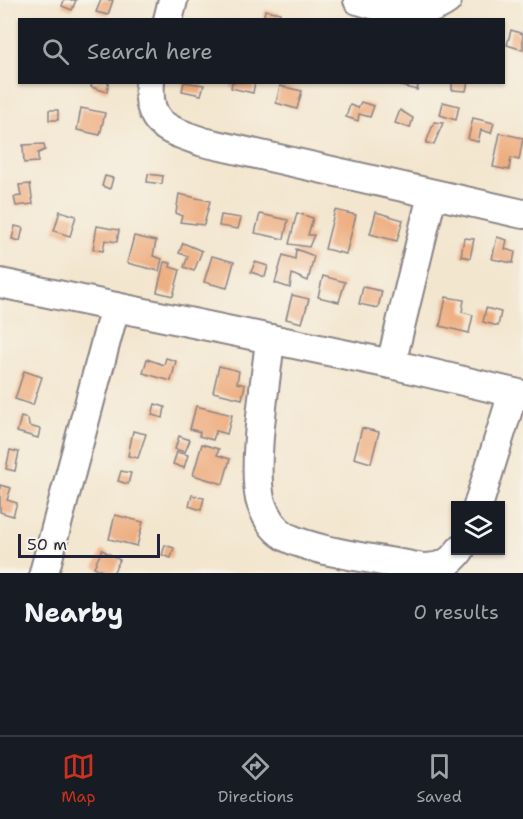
<!DOCTYPE html>
<html lang="en">
<head>
<meta charset="utf-8">
<style>
	:root { --surface:#171b24; --page:#20242c; --text:#f1f3f6; --muted:#9ea1a6; --line:#363941; --accent:#c8321e }
	body { margin:0; font-family:"Shantell Sans",sans-serif; background:var(--page); color:var(--text) }
	.controls { position:absolute; right:18px; bottom:18px; display:grid; overflow:hidden; border-radius:0px; box-shadow:0 2px 4px #0004 }
	.controls button { width:54px; height:54px; display:grid; place-items:center; padding:0; border:0; border-bottom:2px solid var(--line); background:var(--surface); color:var(--text); font:30px sans-serif }
	.scale { position:absolute; left:18px; bottom:15px; width:142px; box-sizing:border-box; padding-left:6px; border:3px solid #22223b; border-top:0; font-size:16px; line-height:21px; white-space:nowrap; color:#22223b; -webkit-text-stroke:4px #f7f3e8; paint-order:stroke }
	.list { margin:0; padding:0; list-style:none }
	h2 { display:flex; justify-content:space-between; align-items:center; height:78px; margin:0; padding:0 24px; font-size:26px }
	h2 small { font-size:20px; font-weight:400; color:var(--muted) }
	.icon { flex:none; width:33px; height:33px; fill:none; stroke:currentColor; stroke-width:2; stroke-linecap:round; stroke-linejoin:round }
	.map { position:relative; flex:none; width:523px; height:573px; overflow:hidden }
	.search { position:absolute; background:var(--surface); box-shadow:0 2px 4px #0004; left:18px; right:18px; top:18px; height:66px; display:flex; align-items:center; gap:15px; box-sizing:border-box; padding:0 21px; border-radius:0px; color:var(--muted); font-size:22px }
	.sheet { height:162px; background:var(--surface) }
	nav { display:flex; justify-content:space-around; align-items:center; box-sizing:border-box; height:84px; border-top:2px solid var(--line); background:var(--surface); font-size:16px; color:var(--muted) }
	nav a { display:grid; justify-items:center; gap:3px }
	nav .on { color:var(--accent) }
	.map>svg:first-child { display:block }
</style>
</head>
<body>
<div class="map">
<svg width="523" height="573" viewBox="0 0 523 573">
	<rect width="100%" height="100%" fill="#f7f3e8"/>
	<filter id="ink" filterUnits="userSpaceOnUse"><feTurbulence type="fractalNoise" baseFrequency=".0167" numOctaves="2"/><feDisplacementMap in="SourceGraphic" scale="12" xChannelSelector="R" yChannelSelector="G"/><feConvolveMatrix kernelMatrix="1 2 1 2 8 2 1 2 1" color-interpolation-filters="sRGB"/></filter>
	<filter id="wash" filterUnits="userSpaceOnUse"><feTurbulence type="fractalNoise" baseFrequency=".008" numOctaves="4" result="noise"/><feDisplacementMap in="SourceGraphic" scale="24" xChannelSelector="R" yChannelSelector="G"/><feGaussianBlur stdDeviation="1.35" result="paint"/><feColorMatrix in="noise" values="0 0 0 0 0 0 0 0 0 0 0 0 0 0 0 0 0 1.4 0 .05"/><feComposite in="paint" operator="in"/></filter>
	<g filter="url(#wash)">
		<rect width="100%" height="100%" fill="#f3e6cf"/>
		<g id="blocks">
			<g fill="#eeae81">
				<path d="M 64,0 L 76,0 L 72,10 L 62,6 Z"/>
				<path d="M 101,0 L 113,0 L 108,15 L 96,12 Z"/>
				<path d="M 265,10 L 280,13 L 278,20 L 263,20 Z"/>
				<path d="M 511,30 L 523,34 L 523,50 L 507,45 Z"/>
				<path d="M 92,82 L 109,82 L 107,92 L 91,87 Z"/>
				<path d="M 184,82 L 204,85 L 201,95 L 182,91 Z"/>
				<path d="M 232,82 L 255,82 L 253,93 L 231,88 Z"/>
				<path d="M 402,82 L 419,82 L 417,90 L 401,86 Z"/>
				<path d="M 452,82 L 468,82 L 466,91 L 452,90 Z"/>
				<path d="M 280,86 L 302,91 L 297,109 L 276,103 Z"/>
				<path d="M 361,102 L 374,106 L 370,117 L 359,114 L 358,121 L 346,117 L 350,105 L 358,108 Z"/>
				<path d="M 443,102 L 459,106 L 456,120 L 440,115 Z"/>
				<path d="M 81,108 L 105,113 L 100,135 L 77,130 Z"/>
				<rect x="49" y="110" width="9" height="10"/>
				<path d="M 400,110 L 413,118 L 410,128 L 395,123 Z"/>
				<path d="M 473,118 L 494,123 L 491,133 L 481,130 L 478,142 L 468,139 Z"/>
				<path d="M 434,122 L 443,123 L 434,144 L 426,143 Z"/>
				<path d="M 500,133 L 523,138 L 519,160 L 511,158 L 509,170 L 493,167 Z"/>
				<path d="M 44,144 L 45,150 L 38,153 L 38,162 L 24,163 L 23,145 Z"/>
				<path d="M 148,174 L 163,176 L 162,184 L 147,182 Z"/>
				<path d="M 105,176 L 113,178 L 110,189 L 102,186 Z"/>
				<path d="M 30,184 L 33,204 L 16,206 L 14,197 L 21,196 L 19,185 Z"/>
				<path d="M 179,194 L 210,201 L 204,225 L 180,222 L 182,216 L 176,213 Z"/>
				<path d="M 335,210 L 356,215 L 346,254 L 325,249 Z"/>
				<path d="M 60,211 L 76,216 L 70,236 L 54,231 Z"/>
				<path d="M 376,212 L 403,220 L 397,241 L 370,234 Z"/>
				<path d="M 297,213 L 313,218 L 308,235 L 314,235 L 309,247 L 289,244 Z"/>
				<path d="M 260,214 L 288,220 L 284,239 L 255,233 Z"/>
				<path d="M 221,215 L 241,218 L 238,229 L 219,226 Z"/>
				<path d="M 15,226 L 23,228 L 20,241 L 12,239 Z"/>
				<path d="M 97,226 L 119,230 L 117,242 L 105,240 L 103,251 L 93,249 Z"/>
				<path d="M 134,236 L 156,241 L 153,256 L 162,259 L 159,271 L 127,263 Z"/>
				<path d="M 497,237 L 507,240 L 505,249 L 515,252 L 513,263 L 492,259 Z"/>
				<path d="M 464,238 L 474,239 L 470,258 L 461,256 Z"/>
				<path d="M 183,243 L 202,251 L 194,271 L 184,267 L 188,256 L 179,253 Z"/>
				<path d="M 296,249 L 314,256 L 308,281 L 292,274 L 290,288 L 275,283 L 283,255 L 295,259 Z"/>
				<path d="M 212,256 L 234,262 L 227,288 L 204,282 Z"/>
				<path d="M 164,262 L 171,263 L 170,267 L 180,270 L 173,296 L 157,292 Z"/>
				<path d="M 255,262 L 268,266 L 265,277 L 251,272 Z"/>
				<path d="M 323,276 L 345,282 L 339,302 L 318,297 Z"/>
				<path d="M 363,287 L 382,291 L 378,308 L 359,304 Z"/>
				<path d="M 292,295 L 309,299 L 302,323 L 286,319 Z"/>
				<path d="M 446,297 L 464,300 L 462,312 L 473,315 L 469,333 L 440,326 Z"/>
				<path d="M 486,308 L 501,312 L 498,326 L 483,322 Z"/>
				<path d="M 166,358 L 176,361 L 171,381 L 143,373 L 147,359 L 164,365 Z"/>
				<path d="M 219,366 L 239,371 L 237,383 L 245,385 L 242,399 L 213,392 Z"/>
				<path d="M 24,371 L 42,377 L 33,405 L 15,399 Z"/>
				<path d="M 155,404 L 165,407 L 163,418 L 152,415 Z"/>
				<path d="M 196,406 L 232,415 L 227,434 L 216,431 L 213,440 L 199,436 L 200,432 L 190,429 Z"/>
				<path d="M 21,417 L 28,419 L 29,426 L 40,429 L 38,438 L 17,432 Z"/>
				<path d="M 362,428 L 379,432 L 371,463 L 354,458 Z"/>
				<path d="M 133,431 L 146,434 L 138,458 L 128,456 Z"/>
				<path d="M 179,436 L 190,440 L 185,452 L 175,449 Z"/>
				<path d="M 202,444 L 219,449 L 217,455 L 230,459 L 223,484 L 193,475 Z"/>
				<path d="M 10,450 L 19,452 L 15,471 L 6,469 Z"/>
				<path d="M 177,452 L 188,455 L 184,468 L 173,464 Z"/>
				<path d="M 121,471 L 131,473 L 128,484 L 118,481 Z"/>
				<path d="M 0,485 L 11,488 L 7,500 L 17,503 L 13,516 L 0,512 Z"/>
				<path d="M 192,495 L 204,498 L 201,510 L 189,506 Z"/>
				<path d="M 115,515 L 143,522 L 137,546 L 109,539 Z"/>
				<path d="M 165,545 L 174,548 L 171,558 L 162,555 Z"/>
				<path d="M 102,550 L 120,560 L 113,573 L 106,573 L 94,567 Z"/>
			</g>
		</g>
	</g>
	<g filter="url(#ink)">
		<use href="#blocks" fill-opacity="0" stroke="#8a8485" stroke-width="1.5"/>
		<g fill="none" stroke-linecap="round" stroke-linejoin="round">
			<defs>
				<g id="minor">
					<path d="M 358,0 C 388,9 419,20 447,0"/>
					<path d="M 168,20 L 173,0"/>
					<path d="M 150,82 C 146,126 169,130 203,142 L 523,214"/>
					<path d="M 0,283 L 391,364 L 523,395"/>
					<path d="M 270,339 C 266,382 252,460 260,499 C 264,513 272,528 285,536 C 311,552 390,561 423,568 C 440,568 450,564 460,550"/>
					<path d="M 391,364 L 432,195"/>
					<path d="M 478,506 L 513,393"/>
					<path d="M 44,573 L 115,307"/>
				</g>
			</defs>
			<use href="#minor" stroke="#8a8485" stroke-width="32"/>
			<use href="#minor" stroke="#fff" stroke-width="28"/>
		</g>
	</g>
</svg>
<div class="controls">
<button><svg class="icon" aria-label="layers" viewBox="0 0 24 24"><path d="M12 4l9 5-9 5-9-5zM3 14l9 5 9-5"/></svg></button>
</div>
<div class="scale">50 m</div>
<div class="search"><svg class="icon" aria-label="search" viewBox="0 0 24 24"><circle cx="10" cy="10" r="6"/><path d="M15 15l6 6"/></svg>Search here</div>
</div>
<section class="sheet">
<h2>Nearby<small>0 results</small></h2>
<ul class="list">
</ul>
</section>
<nav>
<a class="on"><svg class="icon" aria-label="map" viewBox="0 0 24 24"><path d="M3 6l6-2 6 2 6-2v14l-6 2-6-2-6 2zM9 4v14M15 6v14"/></svg>Map</a>
<a><svg class="icon" aria-label="directions" viewBox="0 0 24 24"><path d="M12 3l9 9-9 9-9-9zM9 14v-3h6M13 9l2 2-2 2"/></svg>Directions</a>
<a><svg class="icon" aria-label="saved" viewBox="0 0 24 24"><path d="M7 4h10v16l-5-4-5 4z"/></svg>Saved</a>
</nav>
</body>
</html>
